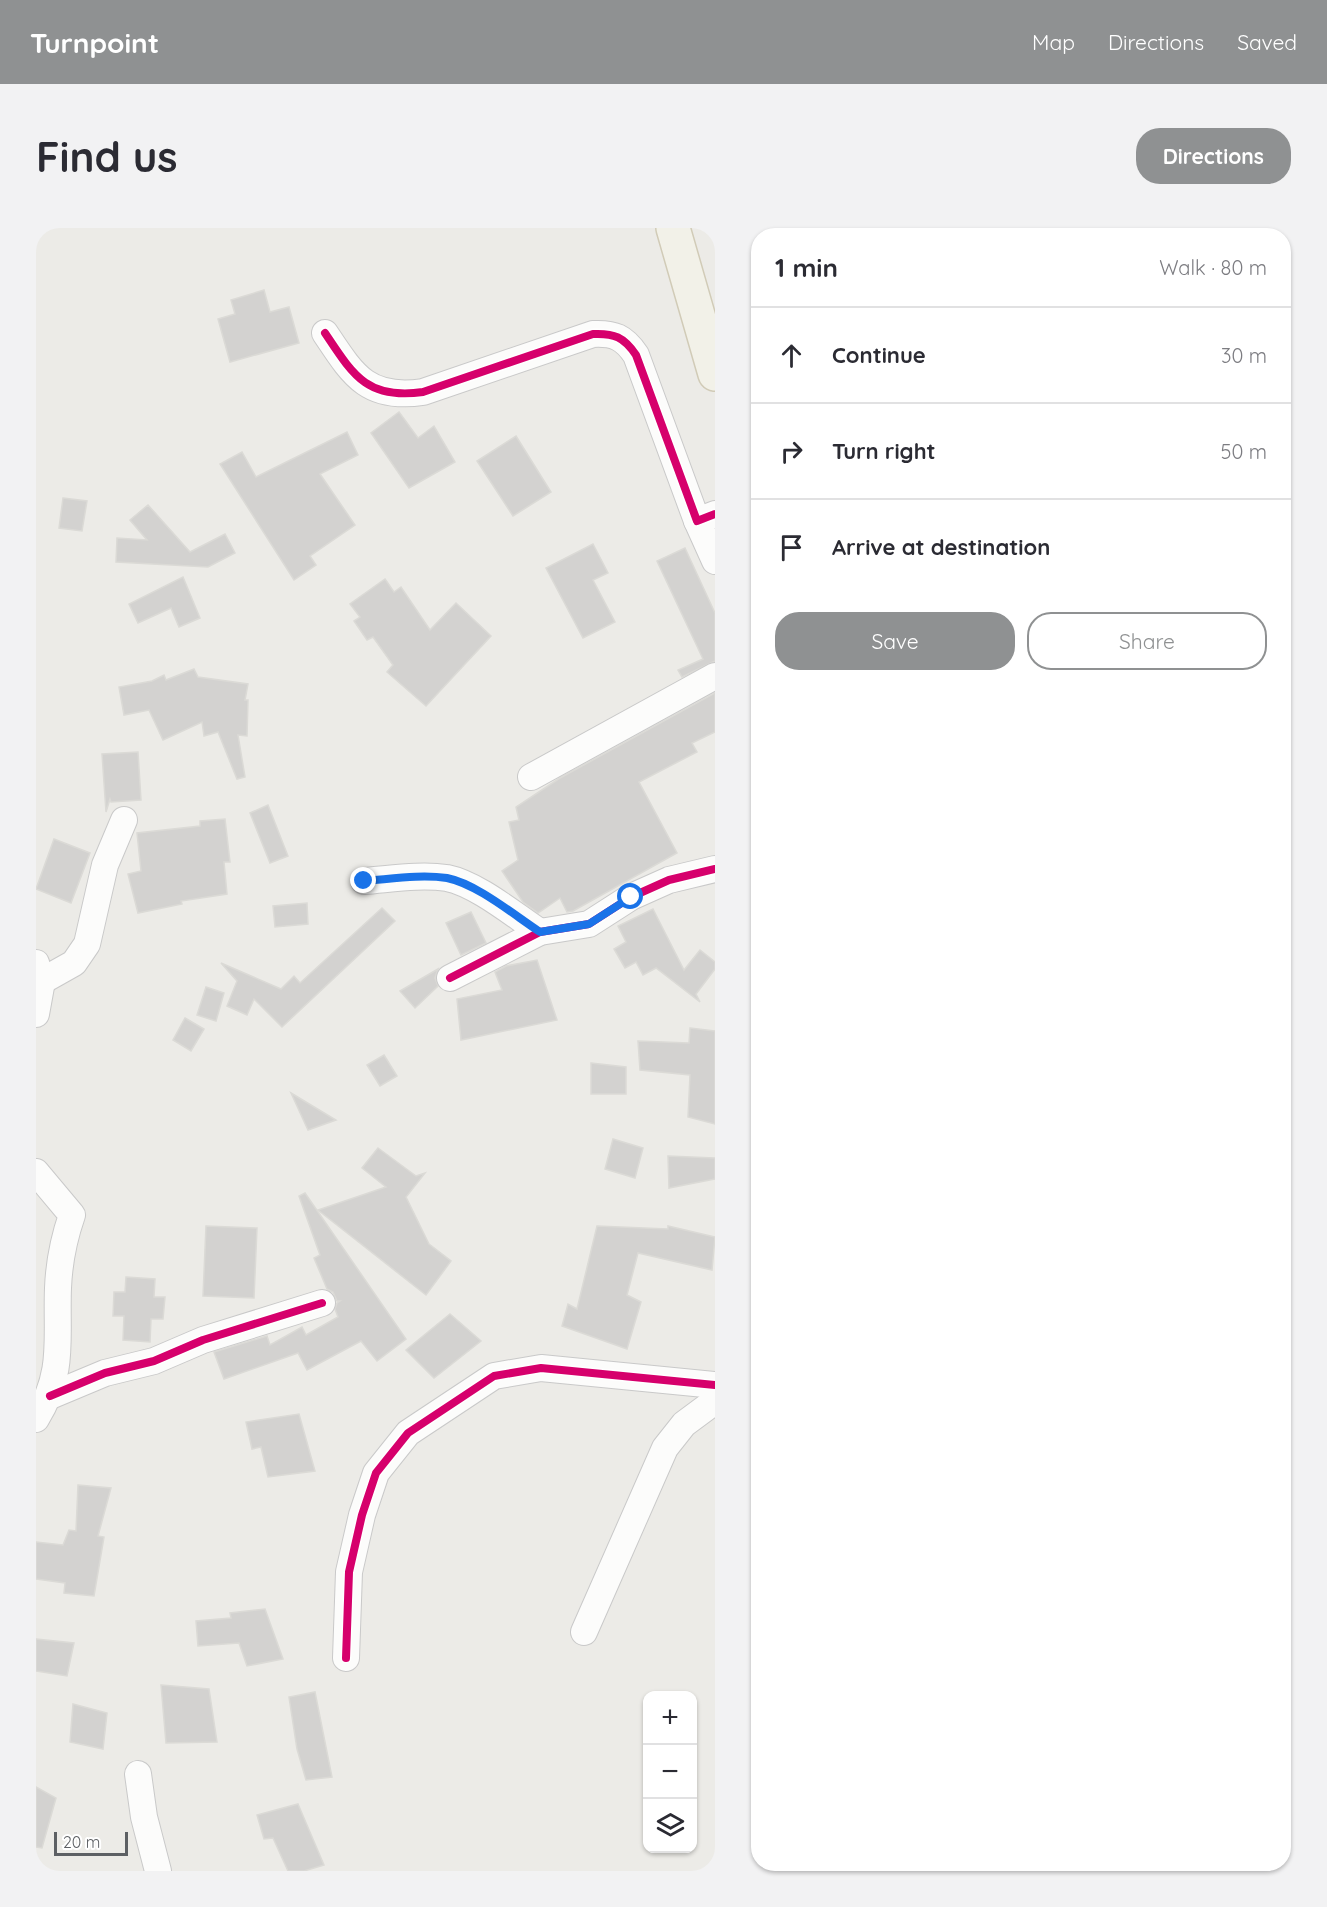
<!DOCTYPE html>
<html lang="en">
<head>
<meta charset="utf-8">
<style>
	:root { --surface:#fff; --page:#f2f2f3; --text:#2b2b33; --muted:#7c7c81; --line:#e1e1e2; --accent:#8f9192 }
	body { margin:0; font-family:Quicksand,sans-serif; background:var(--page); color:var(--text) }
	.controls { position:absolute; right:18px; bottom:18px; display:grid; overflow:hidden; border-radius:12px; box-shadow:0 2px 4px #0004 }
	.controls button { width:54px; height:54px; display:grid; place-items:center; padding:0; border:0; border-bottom:2px solid var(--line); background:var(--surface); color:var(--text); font:30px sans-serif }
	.scale { position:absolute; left:18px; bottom:15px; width:74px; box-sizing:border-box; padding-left:6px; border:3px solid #5d6064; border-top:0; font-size:16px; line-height:21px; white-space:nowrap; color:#5d6064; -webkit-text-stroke:4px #fff; paint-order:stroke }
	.stop { position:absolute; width:18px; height:18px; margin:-14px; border:4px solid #1a73e8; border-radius:50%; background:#fff }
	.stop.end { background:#1a73e8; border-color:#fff; box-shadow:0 2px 6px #0008 }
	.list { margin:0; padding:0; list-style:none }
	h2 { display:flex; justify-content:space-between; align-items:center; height:78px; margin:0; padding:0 24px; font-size:26px }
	h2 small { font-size:20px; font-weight:400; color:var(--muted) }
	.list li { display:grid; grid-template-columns:39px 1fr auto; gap:18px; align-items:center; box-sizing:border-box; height:96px; padding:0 24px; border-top:2px solid var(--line) }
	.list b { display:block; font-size:22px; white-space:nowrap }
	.list em { font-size:20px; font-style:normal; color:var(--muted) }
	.actions { display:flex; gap:12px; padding:18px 24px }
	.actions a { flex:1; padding:14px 0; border:2px solid var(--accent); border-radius:24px; text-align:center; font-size:21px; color:var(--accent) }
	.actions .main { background:var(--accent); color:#fff }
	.icon { flex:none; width:33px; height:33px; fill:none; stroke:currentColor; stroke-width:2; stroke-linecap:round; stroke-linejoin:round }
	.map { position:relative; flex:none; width:679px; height:1643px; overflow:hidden; border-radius:24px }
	header { display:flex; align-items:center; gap:36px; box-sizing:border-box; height:84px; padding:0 30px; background:var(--accent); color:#fff }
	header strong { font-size:28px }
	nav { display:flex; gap:33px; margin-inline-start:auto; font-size:21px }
	.intro { display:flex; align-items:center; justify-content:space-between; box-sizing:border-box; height:144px; padding:0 36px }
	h1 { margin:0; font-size:42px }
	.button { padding:15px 27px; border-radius:24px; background:var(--accent); color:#fff; font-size:21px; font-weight:700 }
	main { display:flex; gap:36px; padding:0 36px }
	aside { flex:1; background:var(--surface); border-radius:24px; box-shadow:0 2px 4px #0004 }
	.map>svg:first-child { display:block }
</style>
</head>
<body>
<header>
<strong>Turnpoint</strong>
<nav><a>Map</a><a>Directions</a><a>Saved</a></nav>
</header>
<div class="intro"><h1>Find us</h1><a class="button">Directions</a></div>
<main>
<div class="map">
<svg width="679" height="1643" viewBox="0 0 679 1643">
	<rect width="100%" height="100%" fill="#ecebe7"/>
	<g fill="#d3d2d0" stroke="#dbdad6" stroke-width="1.5">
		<path d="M 228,62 L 234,84 L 253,79 L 263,115 L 194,134 L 182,91 L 199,86 L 195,72 Z"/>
		<path d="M 363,184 L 382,210 L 398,198 L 419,234 L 373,260 L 335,205 Z"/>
		<path d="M 311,204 L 322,227 L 284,246 L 319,297 L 274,328 L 280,337 L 258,352 L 184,236 L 206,224 L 220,249 Z"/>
		<path d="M 480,208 L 515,264 L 477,288 L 441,233 Z"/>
		<path d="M 27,270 L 51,273 L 46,303 L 23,300 Z"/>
		<path d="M 112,277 L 154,324 L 189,306 L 199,325 L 172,339 L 80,334 L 81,310 L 111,312 L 94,292 Z"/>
		<path d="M 557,316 L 572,345 L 557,352 L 579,394 L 547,410 L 510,340 Z"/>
		<path d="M 649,320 L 679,385 L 679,433 L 646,449 L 642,442 L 667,431 L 621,333 Z"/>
		<path d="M 147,349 L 164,390 L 143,399 L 135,380 L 102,395 L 93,376 Z"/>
		<path d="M 349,351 L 358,364 L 365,359 L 394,402 L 420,375 L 455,408 L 390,478 L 351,444 L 357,437 L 337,409 L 331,412 L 318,393 L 324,389 L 314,376 Z"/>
		<path d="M 158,441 L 162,449 L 212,456 L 209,472 L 212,472 L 211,508 L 202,507 L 209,549 L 201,551 L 182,504 L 168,508 L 166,494 L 127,512 L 113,482 L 88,487 L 83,459 L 116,453 L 128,447 L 130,452 Z"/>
		<path d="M 679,465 L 679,504 L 656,515 L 661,524 L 603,554 L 641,625 L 537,683 L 531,684 L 524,670 L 502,685 L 487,674 L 466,643 L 482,632 L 473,594 L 483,592 L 480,579 L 524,550 Z"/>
		<path d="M 102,524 L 105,572 L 75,574 L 74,571 L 70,584 L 66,526 Z"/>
		<path d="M 232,577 L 252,628 L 234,635 L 214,585 Z"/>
		<path d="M 189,591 L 194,634 L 188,634 L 191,666 L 145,673 L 146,676 L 102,685 L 92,646 L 105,643 L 101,605 L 164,598 L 164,593 Z"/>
		<path d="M 18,611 L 54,625 L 35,675 L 0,661 Z"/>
		<path d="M 271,675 L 272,696 L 239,699 L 237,678 Z"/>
		<path d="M 346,680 L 359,693 L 246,799 L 218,771 L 211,787 L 191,778 L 201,753 L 185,735 L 245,761 L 258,748 L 264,755 Z"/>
		<path d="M 617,681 L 648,742 L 664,722 L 679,734 L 679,741 L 660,766 L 664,774 L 620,740 L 607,747 L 600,734 L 589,740 L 578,721 L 590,714 L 582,698 Z"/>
		<path d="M 435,684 L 450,715 L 425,727 L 410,695 Z"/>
		<path d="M 501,732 L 521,792 L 425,812 L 421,771 L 466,762 L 459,744 L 470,738 Z"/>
		<path d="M 402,741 L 399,750 L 402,758 L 379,780 L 364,763 Z"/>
		<path d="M 170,759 L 188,765 L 180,793 L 161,787 Z"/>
		<path d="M 149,790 L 168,801 L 155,823 L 137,812 Z"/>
		<path d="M 654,800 L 679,803 L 679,896 L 652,889 L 654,847 L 604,842 L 602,813 L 653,815 Z"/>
		<path d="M 348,827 L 361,848 L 344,858 L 331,837 Z"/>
		<path d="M 555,835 L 590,839 L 590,866 L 555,866 Z"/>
		<path d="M 255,865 L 300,892 L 272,902 Z"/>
		<path d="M 577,911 L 607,920 L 599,950 L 569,941 Z"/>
		<path d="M 342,920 L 380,948 L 389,945 L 370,969 L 393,1016 L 415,1033 L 390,1067 L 282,982 L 350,959 L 326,940 Z"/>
		<path d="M 632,928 L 679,930 L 679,951 L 633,960 Z"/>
		<path d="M 269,965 L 370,1111 L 341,1133 L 325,1113 L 271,1142 L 262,1125 L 188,1151 L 178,1124 L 231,1108 L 234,1117 L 266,1099 L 270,1107 L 302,1089 L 299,1081 L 301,1075 L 304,1073 L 301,1073 L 297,1064 L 291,1061 L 278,1030 L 284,1027 L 263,968 Z"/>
		<path d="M 170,998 L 221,1000 L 218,1070 L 167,1068 Z"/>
		<path d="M 561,998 L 632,1001 L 632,998 L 679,1009 L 676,1042 L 602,1025 L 591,1067 L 605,1074 L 591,1121 L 526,1098 L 532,1076 L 541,1081 Z"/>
		<path d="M 90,1049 L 119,1051 L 118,1069 L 129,1069 L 127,1091 L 115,1091 L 114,1114 L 87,1112 L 88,1088 L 77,1088 L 78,1064 L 89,1064 Z"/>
		<path d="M 414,1086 L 445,1113 L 398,1150 L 370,1122 Z"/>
		<path d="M 263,1186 L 279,1243 L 232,1249 L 225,1219 L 216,1221 L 210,1194 Z"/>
		<path d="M 42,1257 L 75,1260 L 62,1308 L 68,1309 L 58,1368 L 28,1365 L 29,1355 L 0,1351 L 0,1314 L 27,1317 L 33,1302 L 40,1303 Z"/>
		<path d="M 229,1381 L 247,1431 L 211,1438 L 203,1415 L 162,1418 L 160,1393 L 195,1390 L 194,1385 Z"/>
		<path d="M 0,1411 L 38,1415 L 31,1448 L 0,1443 Z"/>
		<path d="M 125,1457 L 173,1461 L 181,1514 L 130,1515 Z"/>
		<path d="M 279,1464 L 296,1549 L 270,1552 L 261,1521 L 253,1469 Z"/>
		<path d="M 37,1476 L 71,1485 L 67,1521 L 34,1514 Z"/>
		<path d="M 0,1559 L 20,1570 L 6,1620 L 0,1619 Z"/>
		<path d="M 262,1576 L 288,1637 L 268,1643 L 252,1643 L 237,1610 L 228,1611 L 221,1587 Z"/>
	</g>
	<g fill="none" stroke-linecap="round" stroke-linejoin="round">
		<defs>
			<g id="minor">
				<path d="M 289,105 C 317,147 331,172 387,164 L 557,106 C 578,105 588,109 600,127 L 661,293 L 679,286"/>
				<path d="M 661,293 L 679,333"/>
				<path d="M 495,549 L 679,448"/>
				<path d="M 328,653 C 355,651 384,646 411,650 C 441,656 478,687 504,704"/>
				<path d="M 0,735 L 6,753 L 0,786"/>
				<path d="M 414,750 L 504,704 L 553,696 L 595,669 L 633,652 L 679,641"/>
				<path d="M 6,753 L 38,735 L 51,716 L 69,637 L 88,592"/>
				<path d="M 0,944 L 36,987 C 28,1010 23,1035 22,1060 C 20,1111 29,1144 0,1191"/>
				<path d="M 14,1168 L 69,1145 L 118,1133 L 167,1112 L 286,1075"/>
				<path d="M 548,1404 L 629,1220 L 648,1196 L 679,1173"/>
				<path d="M 310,1430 L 313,1344 L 326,1287 L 340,1245 L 372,1205 L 458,1148 L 505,1140 L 679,1157"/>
				<path d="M 102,1546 L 108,1589 L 122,1643"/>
			</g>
			<path id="major" d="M 637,0 L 679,146"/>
		</defs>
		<use href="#minor" stroke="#c9c9c9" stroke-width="28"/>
		<use href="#major" stroke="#d1cbb7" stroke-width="36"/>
		<use href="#minor" stroke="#fcfcfb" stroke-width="26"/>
		<use href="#major" stroke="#f2f1e8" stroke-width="33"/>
		<defs>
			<g id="cycleway">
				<path d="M 289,105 C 317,147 331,172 387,164 L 557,106 C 578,105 588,109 600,127 L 661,293 L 679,286"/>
				<path d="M 414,750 L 504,704 L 553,696 L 595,669 L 633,652 L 679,641"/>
				<path d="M 14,1168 L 69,1145 L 118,1133 L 167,1112 L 286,1075"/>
				<path d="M 310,1430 L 313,1344 L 326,1287 L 340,1245 L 372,1205 L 458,1148 L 505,1140 L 679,1157"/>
			</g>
		</defs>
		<use href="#cycleway" stroke="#fff" stroke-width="11"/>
		<use href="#cycleway" stroke="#d6006c" stroke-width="8"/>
	</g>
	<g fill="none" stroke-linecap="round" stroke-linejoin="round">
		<path stroke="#1a73e8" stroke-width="8" d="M 328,653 C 355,651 384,646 411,650 C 441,656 478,687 504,704 L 553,696 L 595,669"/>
	</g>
</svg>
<div class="controls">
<button>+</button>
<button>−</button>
<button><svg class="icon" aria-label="layers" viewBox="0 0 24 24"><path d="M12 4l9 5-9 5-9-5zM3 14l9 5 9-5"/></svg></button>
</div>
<div class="scale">20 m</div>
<div class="stop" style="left:595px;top:669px"></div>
<div class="stop end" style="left:328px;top:653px"></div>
</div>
<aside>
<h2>1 min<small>Walk · 80 m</small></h2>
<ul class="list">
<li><svg class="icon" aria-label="ahead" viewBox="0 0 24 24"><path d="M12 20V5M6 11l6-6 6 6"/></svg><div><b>Continue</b></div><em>30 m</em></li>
<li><svg class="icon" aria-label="right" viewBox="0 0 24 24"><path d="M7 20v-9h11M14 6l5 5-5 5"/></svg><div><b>Turn right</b></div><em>50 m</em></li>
<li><svg class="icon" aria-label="arrive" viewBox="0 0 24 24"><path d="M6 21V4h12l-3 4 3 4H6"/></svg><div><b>Arrive at destination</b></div></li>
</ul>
<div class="actions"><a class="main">Save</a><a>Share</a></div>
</aside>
</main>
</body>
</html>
